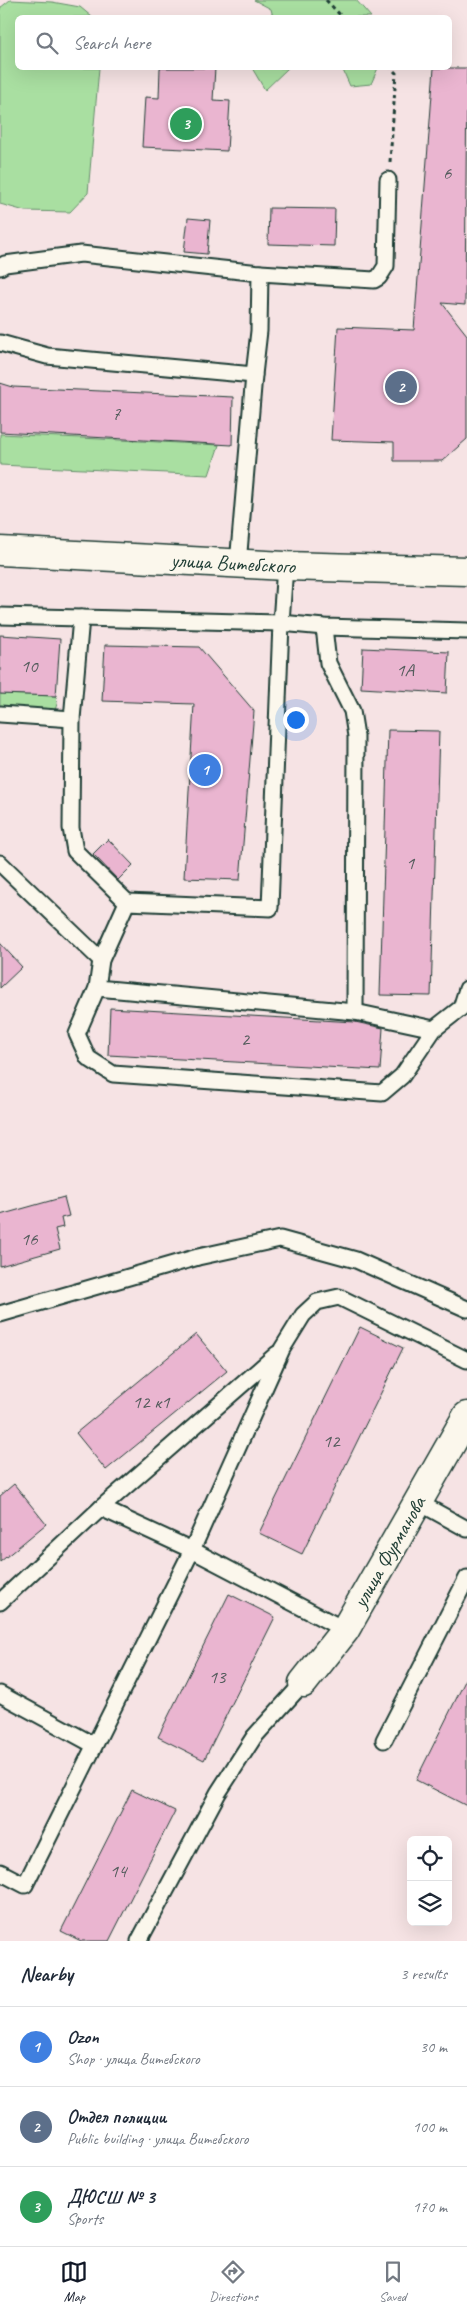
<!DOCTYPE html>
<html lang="en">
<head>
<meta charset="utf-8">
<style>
	:root { --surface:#fff; --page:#f6f6f7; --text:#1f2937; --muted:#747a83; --line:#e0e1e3; --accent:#111827 }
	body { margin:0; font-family:Caveat,sans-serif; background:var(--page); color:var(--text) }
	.controls { position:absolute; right:15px; bottom:15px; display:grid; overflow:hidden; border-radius:8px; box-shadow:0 5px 20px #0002 }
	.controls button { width:45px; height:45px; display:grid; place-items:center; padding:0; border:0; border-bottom:1px solid var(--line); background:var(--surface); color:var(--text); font:25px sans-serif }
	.you { position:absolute; left:295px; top:719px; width:18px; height:18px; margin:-12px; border:4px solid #fff; border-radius:50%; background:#1a73e8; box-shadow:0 0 0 8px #1a73e833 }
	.badge { display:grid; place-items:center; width:32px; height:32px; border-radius:50%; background:var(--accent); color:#fff; font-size:16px; font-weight:700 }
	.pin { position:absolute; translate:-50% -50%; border:2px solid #fff; box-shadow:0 1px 5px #0006 }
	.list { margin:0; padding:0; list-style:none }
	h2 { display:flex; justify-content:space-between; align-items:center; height:65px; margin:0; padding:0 20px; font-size:21px }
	h2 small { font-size:16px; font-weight:400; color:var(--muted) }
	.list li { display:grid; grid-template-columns:32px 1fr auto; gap:15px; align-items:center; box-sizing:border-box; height:80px; padding:0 20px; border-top:1px solid var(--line) }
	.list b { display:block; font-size:19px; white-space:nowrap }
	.list p { margin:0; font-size:16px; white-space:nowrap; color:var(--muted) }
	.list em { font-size:16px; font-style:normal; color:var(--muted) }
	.icon { flex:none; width:28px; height:28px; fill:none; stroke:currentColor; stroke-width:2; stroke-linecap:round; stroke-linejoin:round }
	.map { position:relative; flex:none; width:467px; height:1941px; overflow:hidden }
	.search { position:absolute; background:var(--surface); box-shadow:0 5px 20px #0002; left:15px; right:15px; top:15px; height:55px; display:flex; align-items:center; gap:12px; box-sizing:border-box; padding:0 18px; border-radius:8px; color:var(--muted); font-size:19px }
	.sheet { height:305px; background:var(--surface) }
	nav { display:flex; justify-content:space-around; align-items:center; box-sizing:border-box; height:70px; border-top:1px solid var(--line); background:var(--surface); font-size:14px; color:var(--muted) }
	nav a { display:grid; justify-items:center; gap:2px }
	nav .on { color:var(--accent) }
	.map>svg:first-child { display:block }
</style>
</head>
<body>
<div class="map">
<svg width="467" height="1941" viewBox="0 0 467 1941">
	<rect width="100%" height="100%" fill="#f6e3e4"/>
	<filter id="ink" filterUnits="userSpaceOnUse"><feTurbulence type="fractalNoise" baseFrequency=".02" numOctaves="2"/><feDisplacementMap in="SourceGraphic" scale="10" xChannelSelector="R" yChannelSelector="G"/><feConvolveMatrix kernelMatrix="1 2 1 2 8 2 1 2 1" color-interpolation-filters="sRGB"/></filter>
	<g filter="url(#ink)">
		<g fill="#a9dfa1" stroke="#648e6a">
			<path d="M 10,0 L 52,2 L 80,7 L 92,17 L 18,18 L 18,68 L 99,68 L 88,193 L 70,212 L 25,211 L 0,204 L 0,8 Z"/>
			<path d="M 254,0 L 356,0 L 371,17 L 273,17 L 271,9 Z"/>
			<path d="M 252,68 L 288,68 L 265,90 Z"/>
			<path d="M 342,68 L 378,68 L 371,84 L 350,86 Z"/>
			<path d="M 0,434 L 219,445 L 209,475 L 0,465 Z"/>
			<path d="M 0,694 L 56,696 L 57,704 L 53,716 L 0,710 Z"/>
		</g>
		<g fill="#eab5d0" stroke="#1f3d34">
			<path d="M 160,68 L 215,68 L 213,100 L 230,101 L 227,151 L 142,147 L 145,97 L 159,98 Z"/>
			<path d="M 434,68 L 467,68 L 465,305 L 442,303 L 467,335 L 467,439 L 442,461 L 394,461 L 394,442 L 331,440 L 338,327 L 414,330 Z"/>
			<path d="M 269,208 L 335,209 L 334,246 L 268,244 Z"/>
			<path d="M 188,218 L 210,220 L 207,254 L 184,252 Z"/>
			<path d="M 0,383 L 13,387 L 233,397 L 232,445 L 0,432 Z"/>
			<path d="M 0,635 L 60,639 L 56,696 L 0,694 Z"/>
			<path d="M 105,645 L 199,647 L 254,711 L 240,880 L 184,878 L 194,704 L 102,701 Z"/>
			<path d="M 363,648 L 449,652 L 447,693 L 361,688 Z"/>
			<path d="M 388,730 L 439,731 L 431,996 L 380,995 Z"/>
			<path d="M 108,839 L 133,865 L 118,880 L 93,854 Z"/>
			<path d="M 0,943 L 22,967 L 0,988 Z"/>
			<path d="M 110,1008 L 355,1022 L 383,1028 L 380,1070 L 108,1055 Z"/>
			<path d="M 64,1197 L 69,1216 L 61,1218 L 63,1227 L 55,1229 L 60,1249 L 0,1266 L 0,1215 Z"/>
			<path d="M 360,1327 L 403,1348 L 302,1554 L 259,1533 Z"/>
			<path d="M 196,1334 L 227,1371 L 106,1470 L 76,1433 Z"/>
			<path d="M 14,1484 L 46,1524 L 0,1562 L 0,1496 Z"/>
			<path d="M 229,1594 L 275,1617 L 204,1760 L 158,1737 Z"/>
			<path d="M 467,1677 L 467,1806 L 416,1780 Z"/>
			<path d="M 132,1790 L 175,1811 L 109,1941 L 81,1941 L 61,1931 Z"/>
		</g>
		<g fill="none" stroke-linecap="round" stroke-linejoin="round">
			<defs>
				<g id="lane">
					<path d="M 0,267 L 5,264 L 81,254 L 260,273"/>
					<path d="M 0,343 L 47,356 L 254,375 L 259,331 L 260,273 L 374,280 L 379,277 L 386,266 L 388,180"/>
					<path d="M 238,564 L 254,375"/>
					<path d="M 0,616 L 281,623 L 285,566"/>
					<path d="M 467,631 L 324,627 L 281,623 L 270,908 L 127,902 L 101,960 L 97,988 L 77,1034 L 88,1058 L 113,1074 L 382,1093 L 402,1076 L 434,1029 L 461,1008 L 467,989"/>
					<path d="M 0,714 L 72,719 L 81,618"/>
					<path d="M 72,719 L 71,828 L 75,851 L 127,902"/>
					<path d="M 0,863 L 101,960"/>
					<path d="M 97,988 L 355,1012 L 356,736 L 352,711 L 328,663 L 324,627"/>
					<path d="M 355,1012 L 434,1029"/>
					<path d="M 0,1314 L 198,1257 L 280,1239 L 356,1260 L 467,1309"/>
					<path d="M 418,1502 L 467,1529"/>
					<path d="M 101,1508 L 192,1550 L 345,1630"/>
					<path d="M 0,1602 L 101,1508 L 277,1354"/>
					<path d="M 0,1694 L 94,1745"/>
					<path d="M 384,1740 L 467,1578"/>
					<path d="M 0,1872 L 25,1885 L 192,1550 L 282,1349 L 303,1315 L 317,1302 L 339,1297 L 467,1360"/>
					<path d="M 139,1941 L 218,1793 L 254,1737 L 303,1683"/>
				</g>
				<path id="street" d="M 303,1683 L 345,1630 L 467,1416"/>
				<path id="secondary" d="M 0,551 L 285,566 L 467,571"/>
			</defs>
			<use href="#lane" stroke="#1f3d34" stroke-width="19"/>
			<use href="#street" stroke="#1f3d34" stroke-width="31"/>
			<use href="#secondary" stroke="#1f3d34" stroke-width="31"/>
			<g stroke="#1f3d34" stroke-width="3" stroke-dasharray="4 4" stroke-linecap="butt">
				<path d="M 326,0 L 343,18"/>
				<path d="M 390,162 L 396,73 L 391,68"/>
			</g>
			<use href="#lane" stroke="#fbf7ec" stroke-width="15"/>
			<use href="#street" stroke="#fbf7ec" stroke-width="28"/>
			<use href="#secondary" stroke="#fbf7ec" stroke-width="28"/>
		</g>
	</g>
	<g text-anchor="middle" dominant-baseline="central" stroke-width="5" stroke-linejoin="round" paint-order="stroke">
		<g font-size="19" fill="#525b5b">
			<text x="447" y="173">6</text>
			<text x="116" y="414">7</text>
			<text x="29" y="666">10</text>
			<text x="405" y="670">1А</text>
			<text x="410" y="863">1</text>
			<text x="245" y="1039">2</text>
			<text x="29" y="1239">16</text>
			<text x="151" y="1402">12 к1</text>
			<text x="331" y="1441">12</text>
			<text x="217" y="1677">13</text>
			<text x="118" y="1871">14</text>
		</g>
		<g font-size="21" fill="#1f3d34" stroke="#fbf7ec">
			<text transform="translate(233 563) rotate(3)">улица Витебского</text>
			<text transform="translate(389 1552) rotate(-60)">улица Фурманова</text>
		</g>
	</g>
</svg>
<div class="controls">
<button><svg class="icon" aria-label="locate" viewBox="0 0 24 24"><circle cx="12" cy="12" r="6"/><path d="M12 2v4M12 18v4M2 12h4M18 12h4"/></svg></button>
<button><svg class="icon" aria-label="layers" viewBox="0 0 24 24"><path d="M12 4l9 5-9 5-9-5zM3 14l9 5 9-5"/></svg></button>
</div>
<div class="you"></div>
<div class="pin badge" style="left:205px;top:770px;background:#3f7fe0">1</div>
<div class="pin badge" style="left:401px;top:387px;background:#5c6f8a">2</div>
<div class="pin badge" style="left:186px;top:124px;background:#2e9e5b">3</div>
<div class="search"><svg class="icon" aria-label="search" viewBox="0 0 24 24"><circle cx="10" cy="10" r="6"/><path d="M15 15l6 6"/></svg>Search here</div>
</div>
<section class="sheet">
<h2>Nearby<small>3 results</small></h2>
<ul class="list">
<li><span class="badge" style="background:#3f7fe0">1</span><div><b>Ozon</b><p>Shop · улица Витебского</p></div><em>30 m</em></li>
<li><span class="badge" style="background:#5c6f8a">2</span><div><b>Отдел полиции</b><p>Public building · улица Витебского</p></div><em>100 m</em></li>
<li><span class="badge" style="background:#2e9e5b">3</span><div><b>ДЮСШ № 3</b><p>Sports</p></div><em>170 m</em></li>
</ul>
</section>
<nav>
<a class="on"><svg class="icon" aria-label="map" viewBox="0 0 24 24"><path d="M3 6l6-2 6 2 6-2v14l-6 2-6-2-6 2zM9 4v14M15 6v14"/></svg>Map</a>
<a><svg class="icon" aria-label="directions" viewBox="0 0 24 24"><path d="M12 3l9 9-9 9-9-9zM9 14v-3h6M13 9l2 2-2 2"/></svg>Directions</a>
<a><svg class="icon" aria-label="saved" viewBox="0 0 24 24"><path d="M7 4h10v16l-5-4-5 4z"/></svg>Saved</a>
</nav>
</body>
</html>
